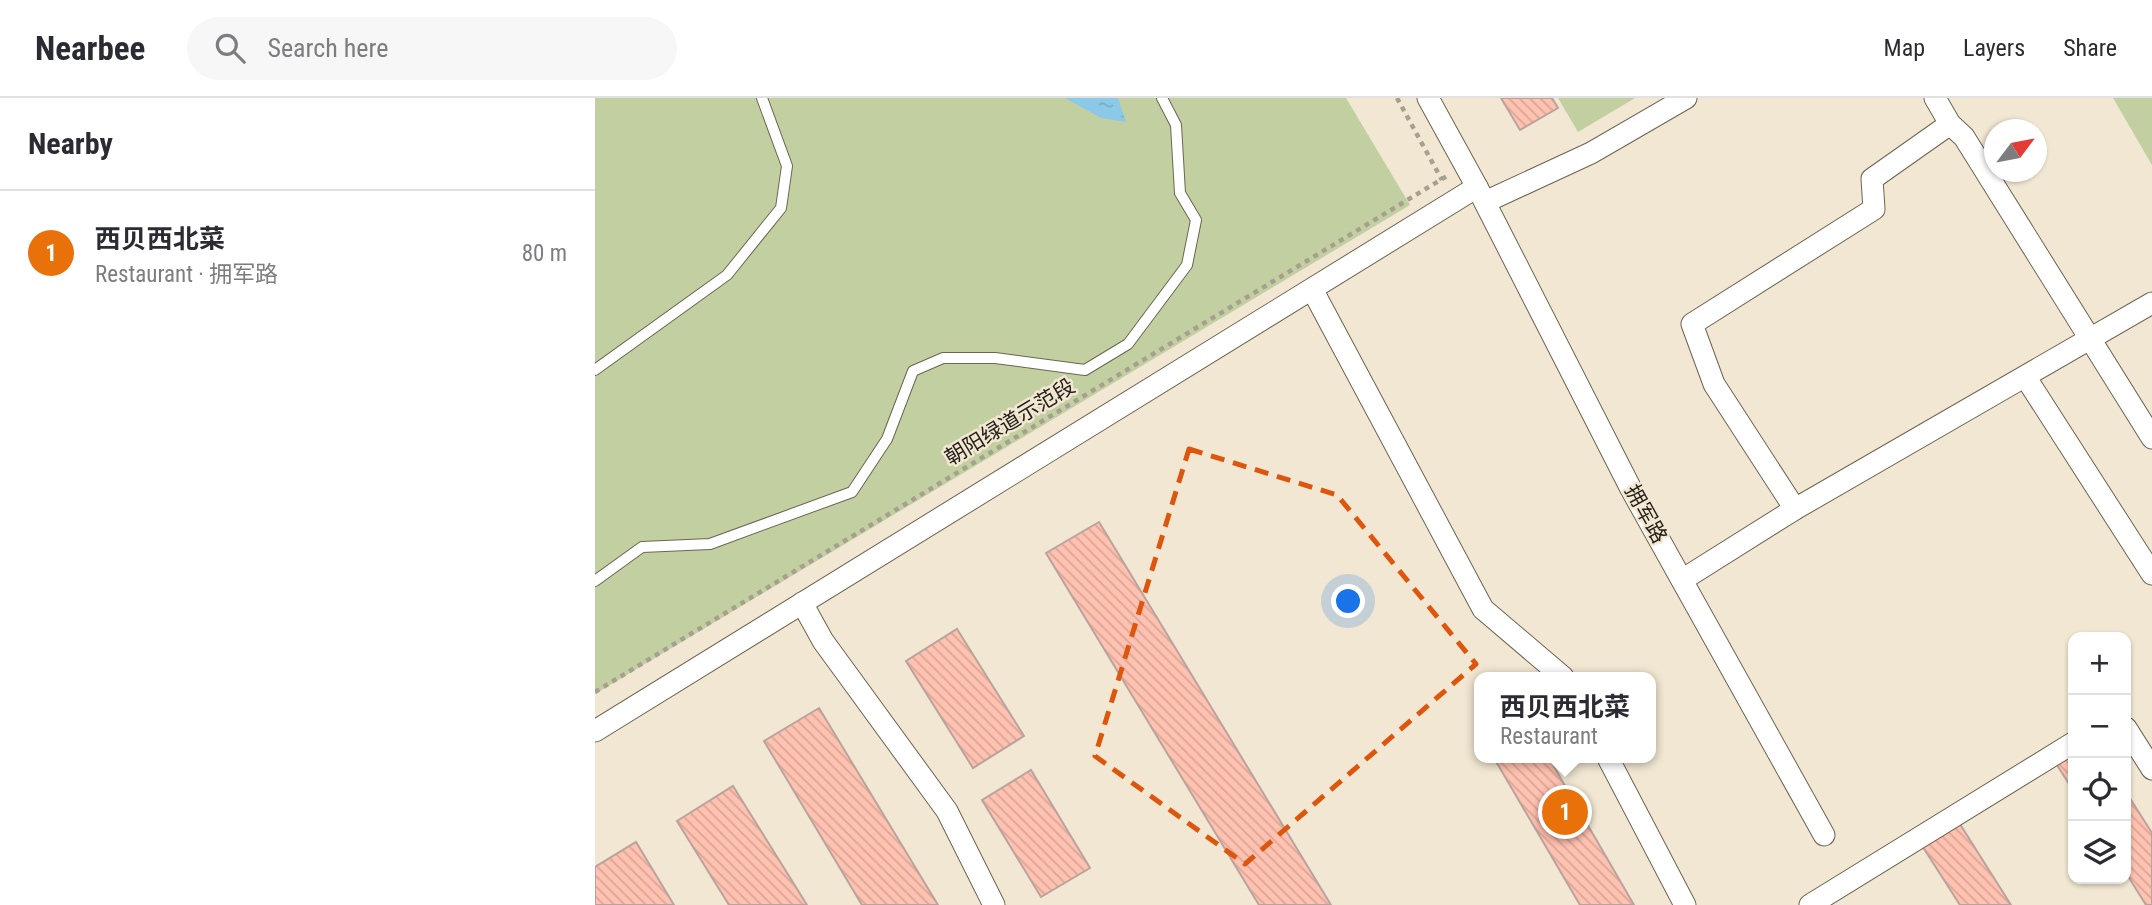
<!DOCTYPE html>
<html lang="en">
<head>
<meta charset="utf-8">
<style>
	:root { --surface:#fff; --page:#f7f7f7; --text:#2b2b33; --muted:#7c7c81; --line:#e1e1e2; --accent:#654ec7 }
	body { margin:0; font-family:"Roboto Condensed","Noto Sans SC",sans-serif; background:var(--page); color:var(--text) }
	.controls { position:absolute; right:21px; bottom:21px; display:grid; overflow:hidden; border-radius:14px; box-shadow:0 2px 5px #0004 }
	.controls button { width:63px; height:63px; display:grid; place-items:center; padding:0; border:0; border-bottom:2px solid var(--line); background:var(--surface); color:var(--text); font:35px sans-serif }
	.compass { position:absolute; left:1389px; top:21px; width:63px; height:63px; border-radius:50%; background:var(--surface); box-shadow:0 2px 5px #0004; rotate:58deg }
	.you { position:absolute; left:754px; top:504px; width:24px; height:24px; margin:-18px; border:5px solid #fff; border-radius:50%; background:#1a73e8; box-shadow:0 0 0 10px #1a73e833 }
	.badge { display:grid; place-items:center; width:46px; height:46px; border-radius:50%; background:var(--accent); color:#fff; font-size:23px; font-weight:700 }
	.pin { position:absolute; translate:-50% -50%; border:4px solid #fff; box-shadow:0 2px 7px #0006 }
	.popup { position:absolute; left:879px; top:574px; width:182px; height:91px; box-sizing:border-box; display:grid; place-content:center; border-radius:14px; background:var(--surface); filter:drop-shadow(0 2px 5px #0005); font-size:23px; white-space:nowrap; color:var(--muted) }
	.popup b { font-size:26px; color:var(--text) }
	.popup::after { content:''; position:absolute; left:50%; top:100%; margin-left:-14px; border:14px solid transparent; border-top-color:var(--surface) }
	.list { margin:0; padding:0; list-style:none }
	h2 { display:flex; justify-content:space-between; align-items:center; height:91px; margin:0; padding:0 28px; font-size:30px }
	h2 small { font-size:23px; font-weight:400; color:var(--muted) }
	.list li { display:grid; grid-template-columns:46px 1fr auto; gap:21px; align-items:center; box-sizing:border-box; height:126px; padding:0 28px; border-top:2px solid var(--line) }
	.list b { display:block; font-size:26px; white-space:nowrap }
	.list p { margin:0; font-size:23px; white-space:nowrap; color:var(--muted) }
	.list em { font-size:23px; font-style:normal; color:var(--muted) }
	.icon { flex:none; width:38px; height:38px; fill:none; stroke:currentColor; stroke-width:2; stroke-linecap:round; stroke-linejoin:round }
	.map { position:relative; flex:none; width:1557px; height:807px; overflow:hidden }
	header { display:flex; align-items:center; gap:42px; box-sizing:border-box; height:98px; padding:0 35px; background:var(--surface); border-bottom:2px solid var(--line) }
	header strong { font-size:33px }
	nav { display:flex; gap:38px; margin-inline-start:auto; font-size:24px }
	.search { width:490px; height:63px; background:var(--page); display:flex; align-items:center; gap:18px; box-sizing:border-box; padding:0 24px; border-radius:38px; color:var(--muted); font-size:26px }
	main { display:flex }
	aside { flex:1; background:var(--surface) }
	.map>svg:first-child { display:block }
</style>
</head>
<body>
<header>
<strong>Nearbee</strong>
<div class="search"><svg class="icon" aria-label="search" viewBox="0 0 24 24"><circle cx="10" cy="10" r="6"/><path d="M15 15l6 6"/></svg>Search here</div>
<nav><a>Map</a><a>Layers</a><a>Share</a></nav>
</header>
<main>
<aside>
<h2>Nearby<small></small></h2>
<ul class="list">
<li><span class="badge" style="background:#e8710a">1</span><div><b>西贝西北菜</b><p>Restaurant · 拥军路</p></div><em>80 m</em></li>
</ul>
</aside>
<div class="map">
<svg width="1557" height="807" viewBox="0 0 1557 807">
	<defs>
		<pattern id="water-ripples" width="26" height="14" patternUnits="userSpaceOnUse" patternTransform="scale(1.75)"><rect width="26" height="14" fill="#8cc8e7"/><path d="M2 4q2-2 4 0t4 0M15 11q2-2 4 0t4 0" fill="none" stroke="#79acc6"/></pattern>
		<pattern id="building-back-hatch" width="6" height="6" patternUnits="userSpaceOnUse" patternTransform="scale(1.75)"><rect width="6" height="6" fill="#ffc1b0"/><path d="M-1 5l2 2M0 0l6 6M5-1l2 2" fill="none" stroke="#daa697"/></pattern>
	</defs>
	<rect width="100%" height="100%" fill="#f1e7d2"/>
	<g fill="#c2d0a1">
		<path d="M 0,0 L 751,0 L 815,107 L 0,596 Z"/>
		<path d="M 963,0 L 1040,0 L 983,34 Z"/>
		<path d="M 1518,0 L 1557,0 L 1557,67 Z"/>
	</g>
	<path fill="url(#water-ripples)" d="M 470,0 L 523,0 L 531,24 L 506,20 Z"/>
	<g fill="url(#building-back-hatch)" stroke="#bba39d" stroke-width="2">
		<path d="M 906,0 L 957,0 L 963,10 L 925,32 Z"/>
		<path d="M 504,424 L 736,807 L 664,807 L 451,455 Z"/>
		<path d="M 362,531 L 429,638 L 378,670 L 311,563 Z"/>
		<path d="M 224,610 L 343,807 L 267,807 L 169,643 Z"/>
		<path d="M 1478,656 L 1478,692 L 1462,667 Z"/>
		<path d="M 899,660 L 954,660 L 1039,807 L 985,807 Z"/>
		<path d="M 436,672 L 495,770 L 446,799 L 387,702 Z"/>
		<path d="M 138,688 L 212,807 L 134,807 L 82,723 Z"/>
		<path d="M 1531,694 L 1557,735 L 1557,807 L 1551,807 L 1531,775 Z"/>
		<path d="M 1363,723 L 1416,807 L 1365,807 L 1326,746 Z"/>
		<path d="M 41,744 L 79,807 L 0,807 L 0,769 Z"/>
	</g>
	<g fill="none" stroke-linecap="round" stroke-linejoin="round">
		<defs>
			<g id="service">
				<path d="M 0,272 L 132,177 L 186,110 L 192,68 L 167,0"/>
				<path d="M 0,483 L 47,449 L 115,446 L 257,394 L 292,341 L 318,273 L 348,260 L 400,260 L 490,272 L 533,246 L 592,167 L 601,122 L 585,95 L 581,27 L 567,0"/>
			</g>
			<g id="minor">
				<path d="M 833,0 L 882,89 L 1036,391 L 1229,737"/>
				<path d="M 1340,0 L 1355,26 L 1369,39 L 1557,340"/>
				<path d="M 890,104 L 996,55 L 1091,0"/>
				<path d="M 718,193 L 888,511 L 968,579"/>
				<path d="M 1431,280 L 1557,476"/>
				<path d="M 1200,411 L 1119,286 L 1097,226 L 1279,111 L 1277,81 L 1355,26"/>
				<path d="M 1087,482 L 1200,411 L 1557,205"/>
				<path d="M 207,505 L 228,543 L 352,713 L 399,807"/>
				<path d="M 1531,630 L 1557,671"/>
				<path d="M 0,633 L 882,89"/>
				<path d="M 1013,660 L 1090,807"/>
				<path d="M 1215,807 L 1478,645"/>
			</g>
		</defs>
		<use href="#service" stroke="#6d6452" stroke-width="12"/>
		<use href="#minor" stroke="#6d6452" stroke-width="23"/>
		<g stroke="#a79f8f" stroke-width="4.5" stroke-dasharray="5 5" stroke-linecap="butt">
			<path d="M 802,0 L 847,82"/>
			<path d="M 0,594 L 852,78"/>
		</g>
		<use href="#service" stroke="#fff" stroke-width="10"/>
		<use href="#minor" stroke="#fff" stroke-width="21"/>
	</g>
	<path fill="none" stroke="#de560d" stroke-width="5" stroke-dasharray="14 9" stroke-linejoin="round" d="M 594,351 L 742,397 L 881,566 L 650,766 L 500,658 Z"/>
	<g text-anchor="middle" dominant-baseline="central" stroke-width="5" stroke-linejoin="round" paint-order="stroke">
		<g font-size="21" fill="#252119" stroke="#f1e7d2">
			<text transform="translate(415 324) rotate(-31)">朝阳绿道示范段</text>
			<text transform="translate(1051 416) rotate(61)">拥军路</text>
		</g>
	</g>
</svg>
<div class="controls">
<button>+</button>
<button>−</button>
<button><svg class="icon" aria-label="locate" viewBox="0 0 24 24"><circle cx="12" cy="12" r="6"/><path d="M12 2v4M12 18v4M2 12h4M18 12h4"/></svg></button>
<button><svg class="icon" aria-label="layers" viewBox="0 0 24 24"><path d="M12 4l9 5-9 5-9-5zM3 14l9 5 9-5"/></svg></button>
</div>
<svg class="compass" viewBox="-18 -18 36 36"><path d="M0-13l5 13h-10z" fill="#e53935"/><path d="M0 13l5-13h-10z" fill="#7c7c81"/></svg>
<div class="you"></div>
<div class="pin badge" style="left:970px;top:714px;background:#e8710a">1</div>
<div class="popup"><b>西贝西北菜</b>Restaurant</div>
</div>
</main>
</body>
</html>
